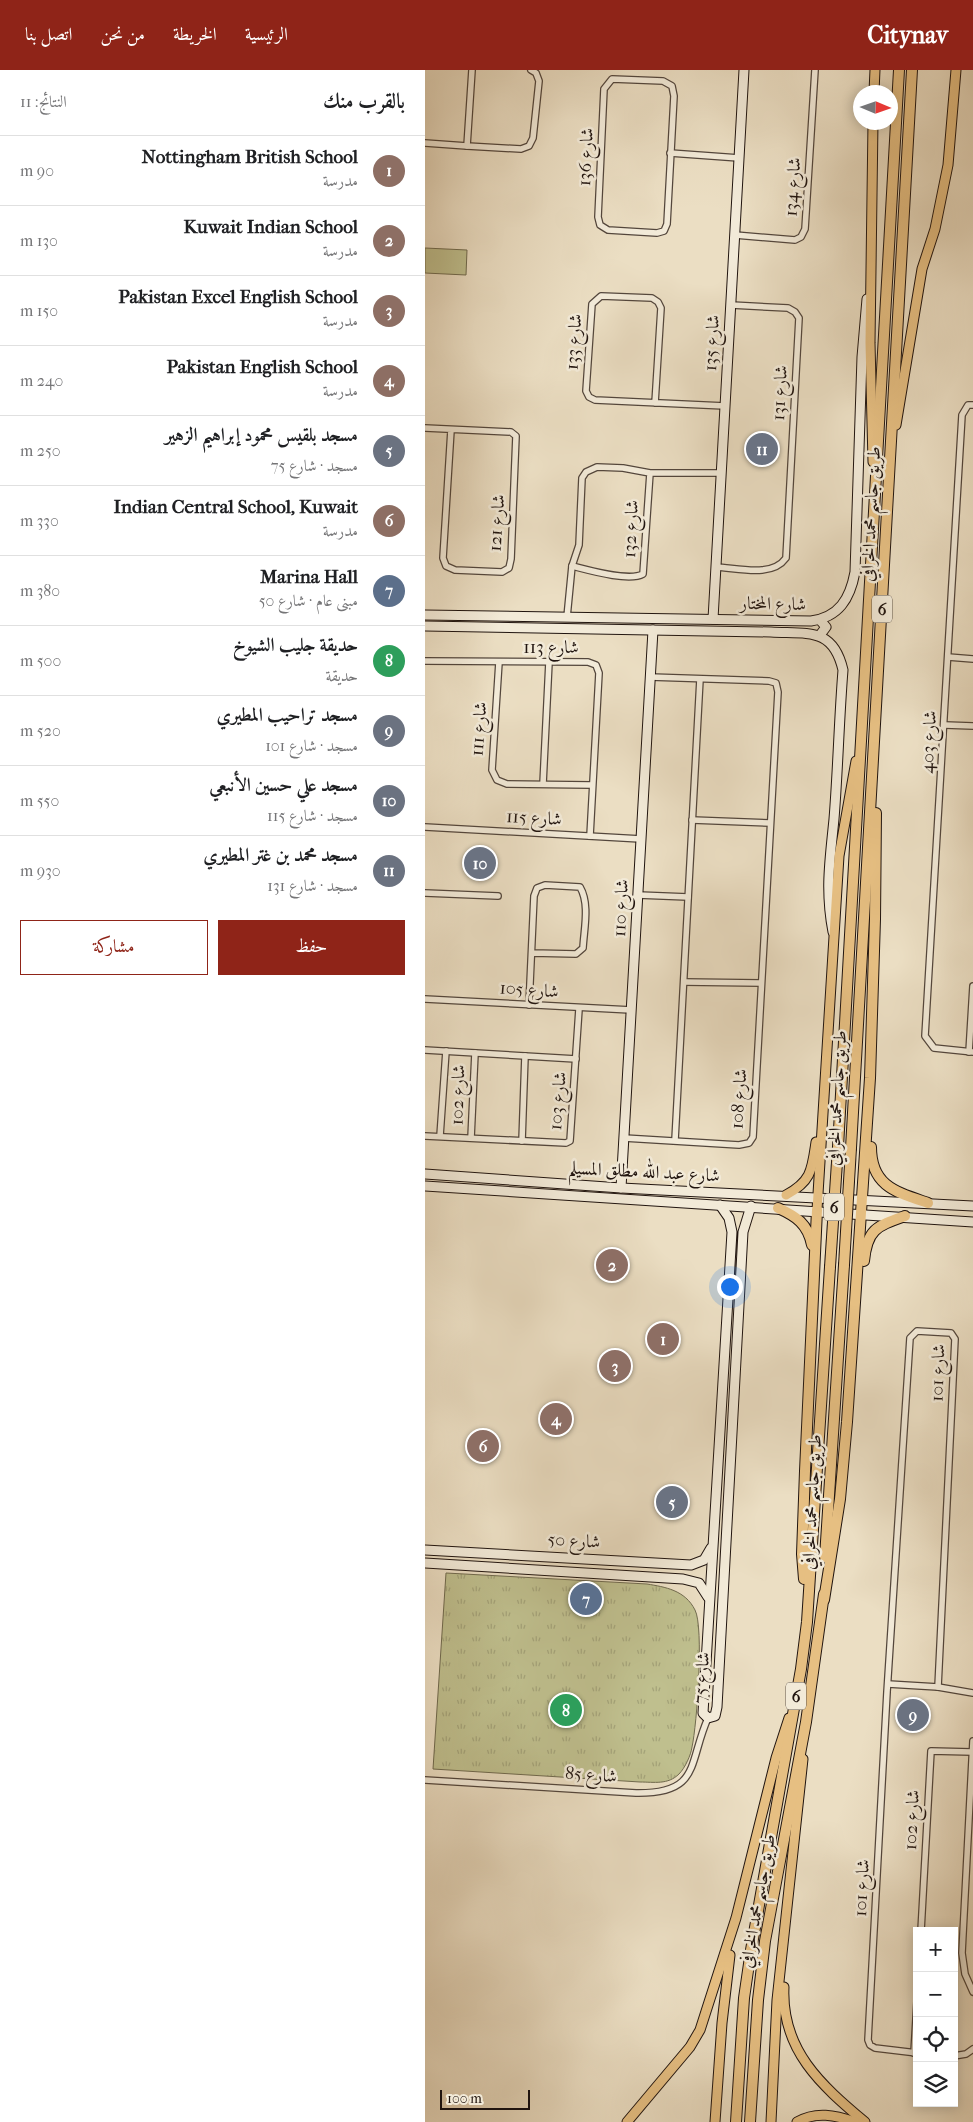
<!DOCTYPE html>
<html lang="ar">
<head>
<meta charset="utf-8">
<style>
	:root { --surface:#fff; --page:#f2f2f2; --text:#202124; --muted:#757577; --line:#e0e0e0; --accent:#8f2418 }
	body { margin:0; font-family:"IM FELL French Canon",Amiri,serif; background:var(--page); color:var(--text); direction:rtl }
	.controls { position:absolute; right:15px; bottom:15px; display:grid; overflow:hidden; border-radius:0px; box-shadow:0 2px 12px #0003 }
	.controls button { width:45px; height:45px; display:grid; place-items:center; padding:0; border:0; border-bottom:1px solid var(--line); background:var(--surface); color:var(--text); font:25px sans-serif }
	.compass { position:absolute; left:428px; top:15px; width:45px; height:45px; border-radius:50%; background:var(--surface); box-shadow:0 2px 12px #0003; rotate:92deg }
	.scale { position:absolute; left:15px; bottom:12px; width:90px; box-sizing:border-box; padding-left:5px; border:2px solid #20140f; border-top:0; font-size:14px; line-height:18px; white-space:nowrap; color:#20140f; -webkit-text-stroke:4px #f2ead8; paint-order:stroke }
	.you { position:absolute; left:304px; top:1216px; width:18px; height:18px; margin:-12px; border:4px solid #fff; border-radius:50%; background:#1a73e8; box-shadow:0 0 0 8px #1a73e833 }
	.badge { display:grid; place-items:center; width:32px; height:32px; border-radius:50%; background:var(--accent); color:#fff; font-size:16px; font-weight:700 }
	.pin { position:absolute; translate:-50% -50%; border:2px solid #fff; box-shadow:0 1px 5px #0006 }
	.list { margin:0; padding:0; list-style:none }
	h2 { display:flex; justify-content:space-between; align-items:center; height:65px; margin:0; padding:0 20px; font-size:21px }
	h2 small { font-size:16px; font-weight:400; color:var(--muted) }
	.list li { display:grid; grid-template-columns:32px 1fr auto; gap:15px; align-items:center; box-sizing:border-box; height:70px; padding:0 20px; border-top:1px solid var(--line) }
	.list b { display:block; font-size:19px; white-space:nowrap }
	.list p { margin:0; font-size:16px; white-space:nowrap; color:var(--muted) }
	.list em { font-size:16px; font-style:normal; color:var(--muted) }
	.actions { display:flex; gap:10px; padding:15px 20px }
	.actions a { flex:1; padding:11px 0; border:1px solid var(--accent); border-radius:0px; text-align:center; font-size:18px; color:var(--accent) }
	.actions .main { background:var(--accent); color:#fff }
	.icon { flex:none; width:28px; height:28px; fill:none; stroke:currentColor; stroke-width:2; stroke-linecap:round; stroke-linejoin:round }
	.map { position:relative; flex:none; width:548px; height:2052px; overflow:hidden; direction:ltr }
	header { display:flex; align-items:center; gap:30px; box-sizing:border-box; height:70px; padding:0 25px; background:var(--accent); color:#fff }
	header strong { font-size:24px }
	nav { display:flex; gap:28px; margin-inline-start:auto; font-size:18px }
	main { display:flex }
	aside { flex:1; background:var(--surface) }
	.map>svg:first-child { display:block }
</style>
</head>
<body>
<header>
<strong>Citynav</strong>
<nav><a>الرئيسية</a><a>الخريطة</a><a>من نحن</a><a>اتصل بنا</a></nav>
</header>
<main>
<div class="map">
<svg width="548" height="2052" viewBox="0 0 548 2052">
	<defs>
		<pattern id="park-tufts" width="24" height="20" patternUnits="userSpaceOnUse" patternTransform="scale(1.25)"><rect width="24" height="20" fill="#bfbf8e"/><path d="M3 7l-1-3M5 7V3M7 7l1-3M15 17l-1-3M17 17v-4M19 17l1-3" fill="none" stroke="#a4a379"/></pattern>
	</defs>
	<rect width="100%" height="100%" fill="#ebdec3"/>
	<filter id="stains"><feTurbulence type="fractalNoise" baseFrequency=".004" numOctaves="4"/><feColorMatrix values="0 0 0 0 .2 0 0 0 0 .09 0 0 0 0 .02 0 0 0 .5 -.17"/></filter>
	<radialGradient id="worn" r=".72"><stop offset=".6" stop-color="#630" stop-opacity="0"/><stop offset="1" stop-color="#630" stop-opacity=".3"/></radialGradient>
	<path fill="url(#park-tufts)" stroke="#706a4e" d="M 21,1503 L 222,1514 C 240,1517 260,1520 270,1540 C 279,1557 272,1655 267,1677 C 266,1685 260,1698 254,1704 C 243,1715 229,1712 215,1712 L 8,1699 Z"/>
	<path fill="#bfbf8e" stroke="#706a4e" d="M 0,178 L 42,180 L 41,205 L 0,203 Z"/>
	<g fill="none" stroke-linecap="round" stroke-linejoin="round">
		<defs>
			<g id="street">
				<path d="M 47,0 L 42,76 L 96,79 L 104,76 L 108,68 L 114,11 L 111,3 L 106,0"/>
				<path d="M 187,9 L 238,11 L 247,16 L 249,26 L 242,154 L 239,161 L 232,163 L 183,160 L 175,155 L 173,147 L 179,19 Z"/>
				<path d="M 0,73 L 42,76"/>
				<path d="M 245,83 L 314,88"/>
				<path d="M 310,165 L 370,170 L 376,167 L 380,159 L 390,0"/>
				<path d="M 230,333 L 236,238 L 233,232 L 227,228 L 176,226 L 167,234 L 161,321 L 164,327 L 170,330 L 300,336"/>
				<path d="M 548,335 L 543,335 L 537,345 L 500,966 L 509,978 L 548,982"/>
				<path d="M 0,358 L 86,362 L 91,366 L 86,489 L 84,498 L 77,502 L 30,500 L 21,496 L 18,488 L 26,360"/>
				<path d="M 225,403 L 218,504 C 204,512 163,500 147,496 L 154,475 L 157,408 L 161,402 L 172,397 L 198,398 L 225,403 L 296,403"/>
				<path d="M 291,497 C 313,498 347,508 361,488 L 374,248 L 370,242 L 363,238 L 306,235"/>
				<path d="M 142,547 L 147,496"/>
				<path d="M 523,587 L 548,589"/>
				<path d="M 0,591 L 163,592 L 171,595 L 174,603 L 165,766"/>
				<path d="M 74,592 L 67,700 L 72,710 L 82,714 L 166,715"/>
				<path d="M 520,655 L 548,656"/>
				<path d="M 118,714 L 124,592"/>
				<path d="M 267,750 L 345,753"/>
				<path d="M 0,757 L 216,769"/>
				<path d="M 0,823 L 73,826"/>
				<path d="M 213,825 L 263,827"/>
				<path d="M 259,912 L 335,913"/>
				<path d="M 0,929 L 206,940"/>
				<path d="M 104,935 L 109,826 L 112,818 L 120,815 L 155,817 C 165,834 159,859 158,878 L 151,884 L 107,883"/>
				<path d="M 0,980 L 151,989"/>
				<path d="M 544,982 L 548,916"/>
				<path d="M 0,1066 L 141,1073 L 145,1071 L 154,939"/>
				<path d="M 15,1066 L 21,981"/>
				<path d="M 46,1068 L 50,983"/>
				<path d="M 199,1068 L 314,1075 L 324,1073 L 328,1067 L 353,622 L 351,613 L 344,611 L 225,607"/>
				<path d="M 250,1070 L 275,609"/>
				<path d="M 97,1071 L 100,986"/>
				<path d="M 463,1614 L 513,1617 L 548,1623"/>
				<path d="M 548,1671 L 537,1883 L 540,1904 L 548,1922"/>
				<path d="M 0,1710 L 211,1723 C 276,1724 263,1693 283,1648"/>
				<path d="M 496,1861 L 506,1681 L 547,1682"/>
				<path d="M 489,1983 L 492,1932"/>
				<path d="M 492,1983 L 450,1978 L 445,1975 L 443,1970 L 462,1622 L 485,1268 L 492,1261 L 526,1263 L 530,1269 L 513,1617"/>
				<path d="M 529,1986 L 541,1984 L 548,1979"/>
			</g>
			<g id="secondary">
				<path d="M 0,545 L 386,551 C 414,547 425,529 430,502 L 437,287 L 442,229"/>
				<path d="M 288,549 L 319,0"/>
				<path d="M 395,550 L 401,557 L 395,565"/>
				<path d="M 0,556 L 346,562 C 383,564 408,557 418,600 C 414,650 413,699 409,749 C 405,790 400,820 408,862"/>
				<path d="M 0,1104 L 196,1118 L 548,1136"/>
				<path d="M 0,1116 L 548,1152"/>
				<path d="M 196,1118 L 228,560"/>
				<path d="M 295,1135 L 304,1148 L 307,1162 L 278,1643 L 283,1648 L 290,1646 L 292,1637 L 318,1162 L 326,1136"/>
				<path d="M 0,1480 L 266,1495 L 279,1490 L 286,1478"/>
				<path d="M 0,1493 L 258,1509 L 274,1513 L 283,1527"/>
			</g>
			<g id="primary">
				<path d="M 449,22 L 450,0"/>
				<path d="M 471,355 L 497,199 L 510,159 L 523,95 L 531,0"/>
				<path d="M 448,392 L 445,273 L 448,52"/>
				<path d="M 361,1125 C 387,1111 387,1099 391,1072"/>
				<path d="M 392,1140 L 414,786 L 431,691"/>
				<path d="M 359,1917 C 356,1980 396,2015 440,2052"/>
				<path d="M 202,2052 L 265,1977 L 275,1960 L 311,1848 L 351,1688 L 364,1648"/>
				<path d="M 290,2052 L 297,1953 L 305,1885"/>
				<path d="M 346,2052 L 352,1930 L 378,1689"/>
				<path d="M 372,2052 C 391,2041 410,2045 430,2052"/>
			</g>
			<g id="highway">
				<path d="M 413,1077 L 474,0"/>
				<path d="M 446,1077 C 446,1116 471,1122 503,1133"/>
				<path d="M 426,1078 L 487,0"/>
				<path d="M 353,1138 C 371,1146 383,1154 387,1175"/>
				<path d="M 439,1191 C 442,1159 452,1156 480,1146"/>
				<path d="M 400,1487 L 419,1195"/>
				<path d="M 379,1509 L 377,1484 L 380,1401 L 392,1140"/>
				<path d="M 399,1530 L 415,1429 L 422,1352 L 445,1008 L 450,849 L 451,743"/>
				<path d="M 311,2052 L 319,1928 L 326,1880 L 376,1599 L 382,1552 L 405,1197"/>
				<path d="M 325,2052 L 333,1930 L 340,1871 L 381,1652 L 399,1524"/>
			</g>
		</defs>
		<use href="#street" stroke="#53463c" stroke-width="8"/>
		<use href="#secondary" stroke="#20140f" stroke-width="11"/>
		<use href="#primary" stroke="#20140f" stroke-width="11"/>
		<use href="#highway" stroke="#20140f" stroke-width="12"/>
		<use href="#street" stroke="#f2ead8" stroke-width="5.5"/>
		<use href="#secondary" stroke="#f2ead8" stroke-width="9"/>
		<use href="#primary" stroke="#e6bf82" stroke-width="9"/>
		<use href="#highway" stroke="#e6bf82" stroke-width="10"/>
		<defs>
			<g id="highway-bridge">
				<path d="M 419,1195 L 426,1078"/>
				<path d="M 405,1197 L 413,1077"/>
			</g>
		</defs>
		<use href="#highway-bridge" stroke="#20140f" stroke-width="12" stroke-linecap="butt"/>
		<use href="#highway-bridge" stroke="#e6bf82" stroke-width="10"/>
	</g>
	<g text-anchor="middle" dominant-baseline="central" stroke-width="5" stroke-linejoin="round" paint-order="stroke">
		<g fill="#f2ead8" stroke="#5f544b" stroke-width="1">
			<rect x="447" y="525.5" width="20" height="27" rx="4"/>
			<rect x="399" y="1123.5" width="20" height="27" rx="4"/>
			<rect x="361" y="1612.5" width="20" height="27" rx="4"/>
		</g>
		<g font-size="16" font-weight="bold" fill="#20140f">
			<text x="457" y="539">6</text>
			<text x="409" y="1137">6</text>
			<text x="371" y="1626">6</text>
		</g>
		<g font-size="18" fill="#20140f" stroke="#f2ead8">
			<text transform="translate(161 87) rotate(-87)">شارع 136</text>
			<text transform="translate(368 117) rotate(-86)">شارع 134</text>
			<text transform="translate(149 272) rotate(-86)">شارع 133</text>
			<text transform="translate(287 273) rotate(-87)">شارع 135</text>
			<text transform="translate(355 323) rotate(-87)">شارع 131</text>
			<text transform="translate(446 444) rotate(-87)">طريق جاسم محمد الخرافي</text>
			<text transform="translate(72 453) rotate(-86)">شارع 121</text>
			<text transform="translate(206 459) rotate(-87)">شارع 132</text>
			<text transform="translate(348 534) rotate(1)">شارع المختار</text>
			<text x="126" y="577">شارع 113</text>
			<text transform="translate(54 659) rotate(-86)">شارع 111</text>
			<text transform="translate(504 672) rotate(-87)">شارع 403</text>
			<text transform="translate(109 748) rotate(3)">شارع 115</text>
			<text transform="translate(196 838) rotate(-87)">شارع 110</text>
			<text transform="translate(104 920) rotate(4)">شارع 105</text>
			<text transform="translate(33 1025) rotate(-88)">شارع 102</text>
			<text transform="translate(412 1028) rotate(-87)">طريق جاسم محمد الخرافي</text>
			<text transform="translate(314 1029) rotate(-86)">شارع 108</text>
			<text transform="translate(133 1031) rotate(-85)">شارع 103</text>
			<text transform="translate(219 1102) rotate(3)">شارع عبد الله مطلق المسيلم</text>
			<text transform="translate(513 1303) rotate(-88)">شارع 101</text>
			<text transform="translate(387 1432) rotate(-87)">طريق جاسم محمد الخرافي</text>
			<text transform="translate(149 1471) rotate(3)">شارع 50</text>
			<text transform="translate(277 1608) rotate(-86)">شارع 75</text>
			<text transform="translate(166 1705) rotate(4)">شارع 85</text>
			<text transform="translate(487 1750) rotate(-87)">شارع 102</text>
			<text transform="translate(437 1818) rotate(-87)">شارع 101</text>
			<text transform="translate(333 1831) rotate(-80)">طريق جاسم محمد الخرافي</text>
		</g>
	</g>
	<rect width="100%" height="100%" filter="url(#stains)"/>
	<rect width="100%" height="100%" fill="url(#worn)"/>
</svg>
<div class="controls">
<button>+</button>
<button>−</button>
<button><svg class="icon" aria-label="locate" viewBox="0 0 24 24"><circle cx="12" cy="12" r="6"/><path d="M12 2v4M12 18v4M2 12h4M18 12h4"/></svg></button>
<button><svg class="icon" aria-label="layers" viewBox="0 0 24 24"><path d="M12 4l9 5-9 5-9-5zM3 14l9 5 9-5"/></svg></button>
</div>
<svg class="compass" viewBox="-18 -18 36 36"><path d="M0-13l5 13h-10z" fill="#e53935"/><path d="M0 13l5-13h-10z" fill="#757577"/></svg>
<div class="scale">100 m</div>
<div class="you"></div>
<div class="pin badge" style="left:238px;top:1269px;background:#8d6e63">1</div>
<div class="pin badge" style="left:187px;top:1195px;background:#8d6e63">2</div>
<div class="pin badge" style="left:190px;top:1296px;background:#8d6e63">3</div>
<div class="pin badge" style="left:131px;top:1349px;background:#8d6e63">4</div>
<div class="pin badge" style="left:247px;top:1432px;background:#6b7280">5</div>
<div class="pin badge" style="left:58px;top:1376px;background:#8d6e63">6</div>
<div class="pin badge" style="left:161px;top:1529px;background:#5c6f8a">7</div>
<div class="pin badge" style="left:141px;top:1640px;background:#2e9e5b">8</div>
<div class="pin badge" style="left:488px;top:1645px;background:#6b7280">9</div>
<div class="pin badge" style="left:55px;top:793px;background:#6b7280">10</div>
<div class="pin badge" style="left:337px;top:379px;background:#6b7280">11</div>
</div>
<aside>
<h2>بالقرب منك<small>النتائج: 11</small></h2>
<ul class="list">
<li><span class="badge" style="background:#8d6e63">1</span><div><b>Nottingham British School</b><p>مدرسة</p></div><em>90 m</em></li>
<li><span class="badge" style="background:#8d6e63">2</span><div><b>Kuwait Indian School</b><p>مدرسة</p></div><em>130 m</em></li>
<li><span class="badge" style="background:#8d6e63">3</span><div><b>Pakistan Excel English School</b><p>مدرسة</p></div><em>150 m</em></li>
<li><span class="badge" style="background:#8d6e63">4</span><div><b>Pakistan English School</b><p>مدرسة</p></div><em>240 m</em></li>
<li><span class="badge" style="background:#6b7280">5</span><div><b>مسجد بلقيس محمود إبراهيم الزهير</b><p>مسجد · شارع 75</p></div><em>250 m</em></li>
<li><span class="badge" style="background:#8d6e63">6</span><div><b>Indian Central School, Kuwait</b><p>مدرسة</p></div><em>330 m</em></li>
<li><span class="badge" style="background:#5c6f8a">7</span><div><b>Marina Hall</b><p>مبنى عام · شارع 50</p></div><em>380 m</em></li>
<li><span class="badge" style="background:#2e9e5b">8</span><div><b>حديقة جليب الشيوخ</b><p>حديقة</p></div><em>500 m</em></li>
<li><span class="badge" style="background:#6b7280">9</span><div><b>مسجد تراحيب المطيري</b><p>مسجد · شارع 101</p></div><em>520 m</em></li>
<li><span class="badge" style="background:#6b7280">10</span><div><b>مسجد علي حسين الأنبعي</b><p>مسجد · شارع 115</p></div><em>550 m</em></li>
<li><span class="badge" style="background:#6b7280">11</span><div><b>مسجد محمد بن غتر المطيري</b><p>مسجد · شارع 131</p></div><em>930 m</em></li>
</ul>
<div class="actions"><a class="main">حفظ</a><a>مشاركة</a></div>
</aside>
</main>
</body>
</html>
